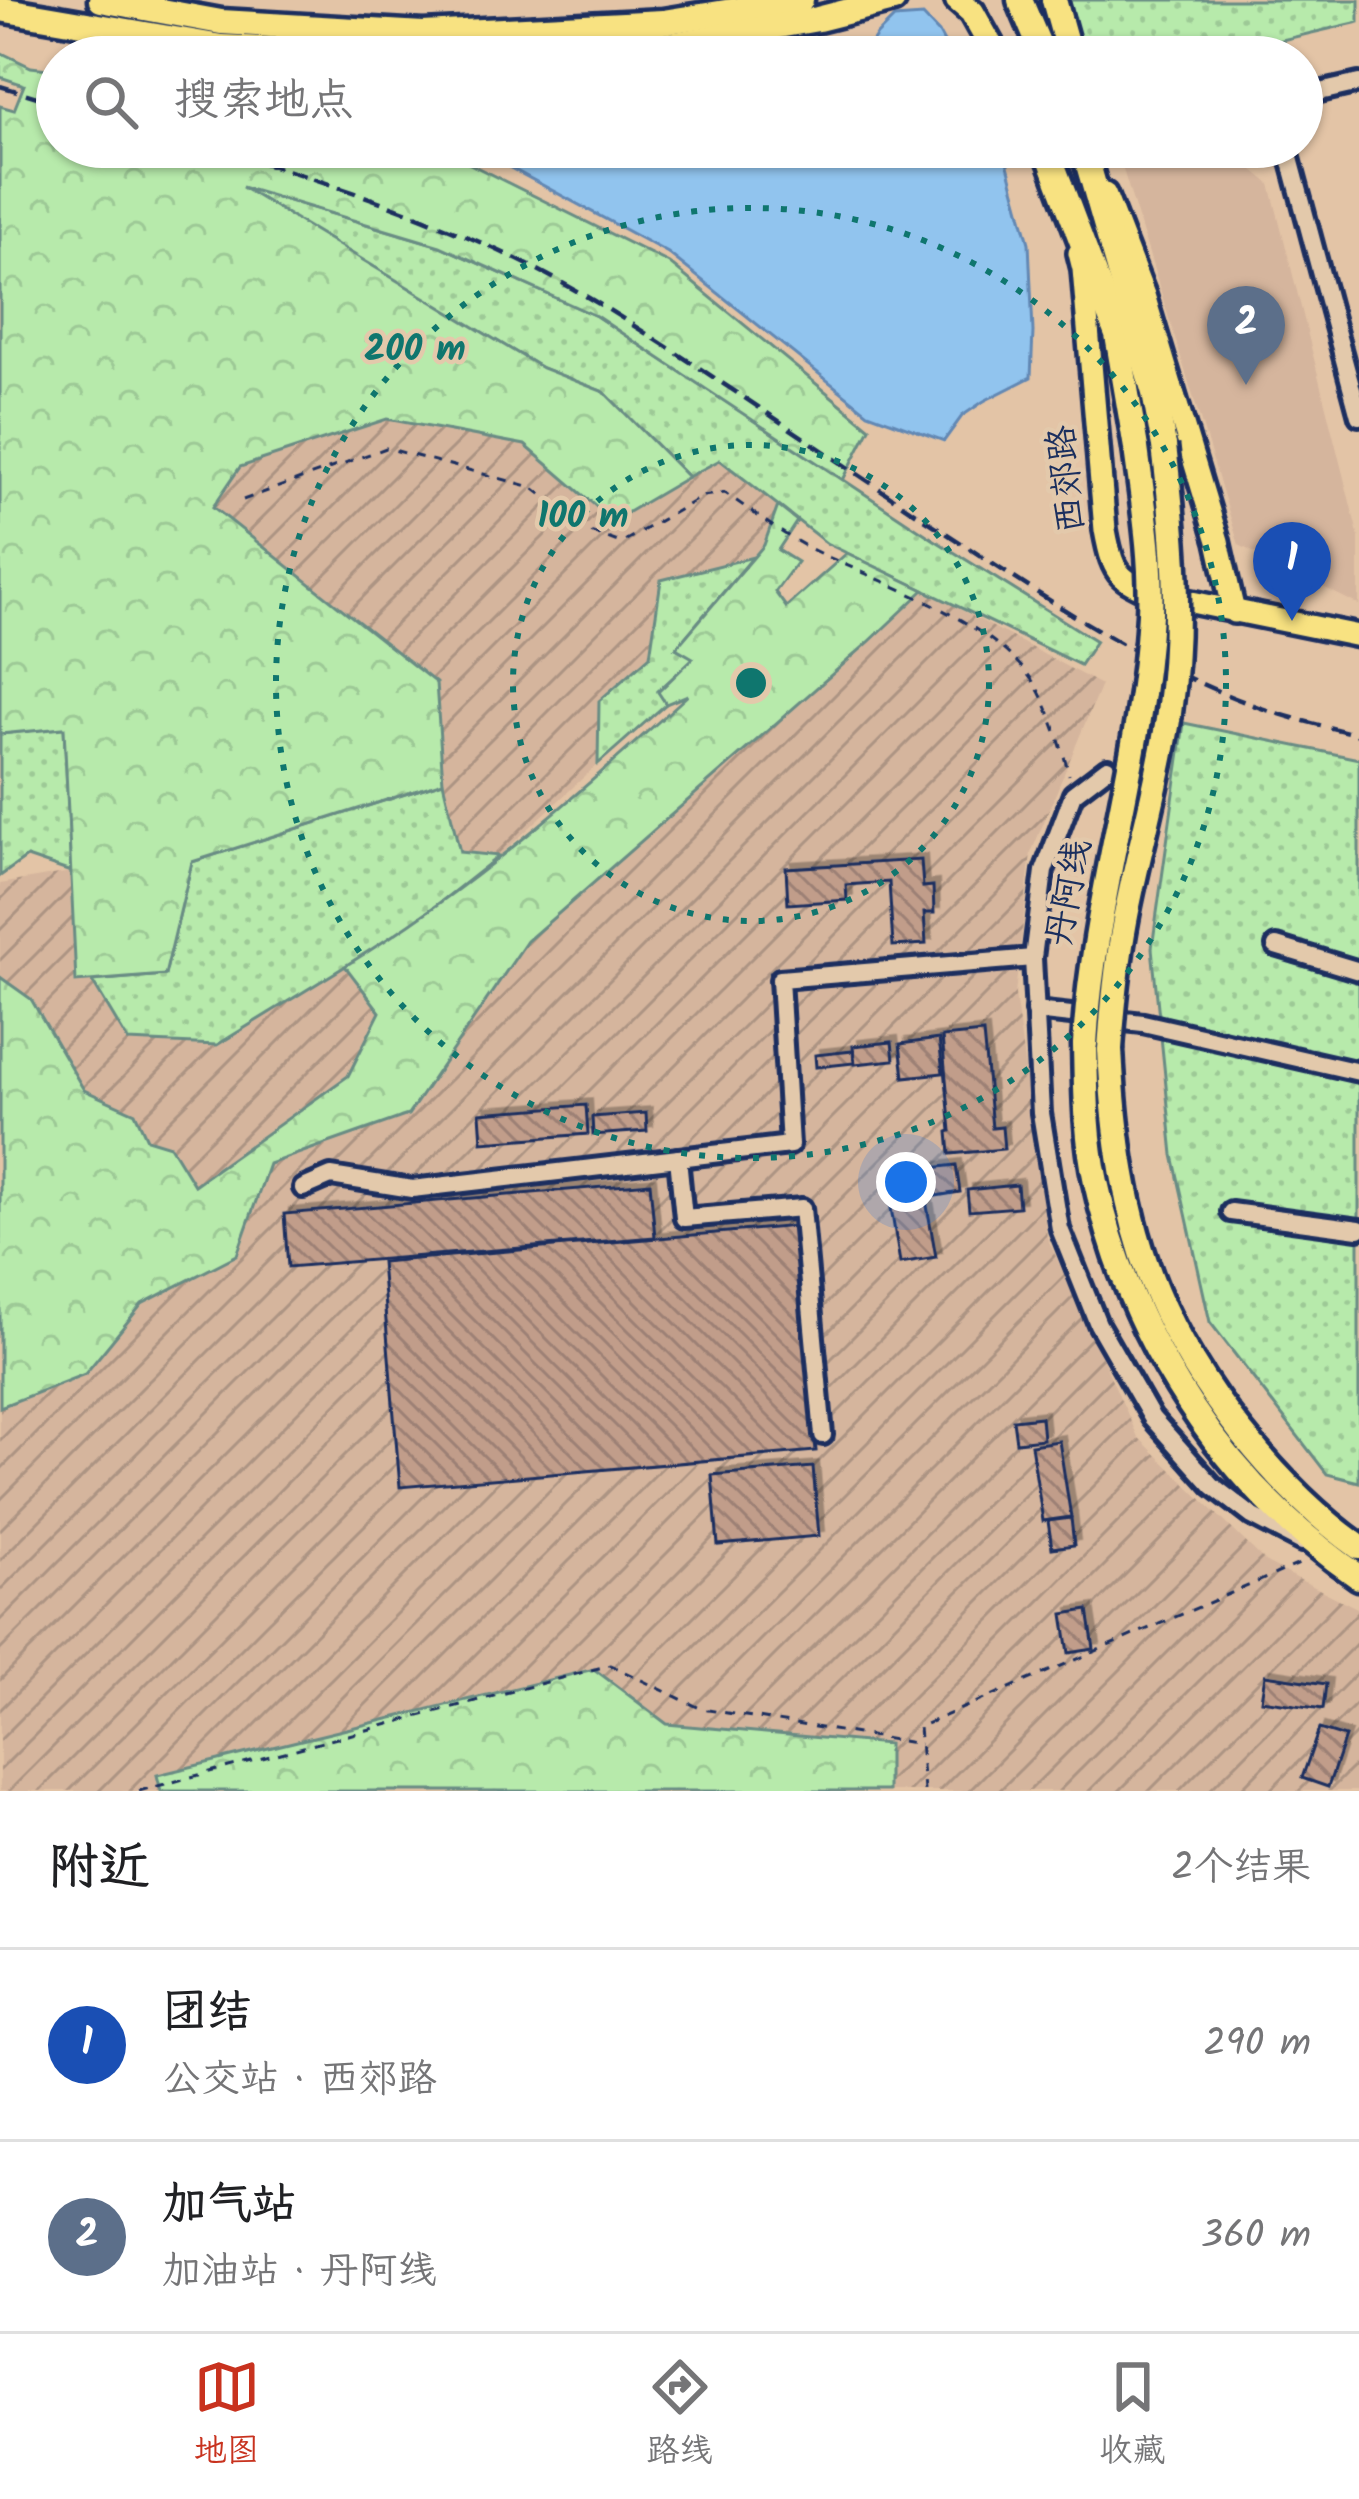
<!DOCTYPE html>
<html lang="zh">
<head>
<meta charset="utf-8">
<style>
	:root { --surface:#fff; --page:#f6f6f6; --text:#202124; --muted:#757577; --line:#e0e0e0; --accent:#c8321e }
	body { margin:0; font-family:Kalam,"LXGW WenKai TC",sans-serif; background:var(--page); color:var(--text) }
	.you { position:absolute; left:906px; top:1182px; width:42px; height:42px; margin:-30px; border:9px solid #fff; border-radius:50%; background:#1a73e8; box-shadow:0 0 0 18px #1a73e833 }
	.badge { display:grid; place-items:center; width:78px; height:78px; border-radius:50%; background:var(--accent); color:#fff; font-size:39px; font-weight:700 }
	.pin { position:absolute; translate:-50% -99px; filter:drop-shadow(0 3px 6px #0008) }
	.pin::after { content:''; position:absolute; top:63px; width:42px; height:36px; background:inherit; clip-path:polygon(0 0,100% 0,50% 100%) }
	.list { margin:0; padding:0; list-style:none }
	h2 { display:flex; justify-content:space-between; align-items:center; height:156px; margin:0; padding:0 48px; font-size:51px }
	h2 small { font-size:39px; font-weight:400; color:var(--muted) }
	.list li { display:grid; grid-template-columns:78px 1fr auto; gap:36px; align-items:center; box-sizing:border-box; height:192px; padding:0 48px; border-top:3px solid var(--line) }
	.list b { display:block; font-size:45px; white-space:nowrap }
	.list p { margin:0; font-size:39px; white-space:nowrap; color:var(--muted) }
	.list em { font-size:39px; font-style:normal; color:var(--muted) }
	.icon { flex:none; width:66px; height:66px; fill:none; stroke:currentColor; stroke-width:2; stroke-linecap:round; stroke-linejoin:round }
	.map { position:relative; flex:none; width:1359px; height:1791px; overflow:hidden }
	.search { position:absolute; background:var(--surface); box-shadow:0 3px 9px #0004; left:36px; right:36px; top:36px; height:132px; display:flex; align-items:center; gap:30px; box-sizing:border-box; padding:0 42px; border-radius:66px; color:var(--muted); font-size:45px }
	.sheet { height:540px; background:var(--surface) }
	nav { display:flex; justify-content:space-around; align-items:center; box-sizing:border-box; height:168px; border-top:3px solid var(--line); background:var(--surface); font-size:33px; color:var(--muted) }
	nav a { display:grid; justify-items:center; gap:6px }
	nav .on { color:var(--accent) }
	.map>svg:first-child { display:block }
</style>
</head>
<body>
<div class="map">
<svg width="1359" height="1791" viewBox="0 0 1359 1791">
	<defs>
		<pattern id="industrial-furrows" width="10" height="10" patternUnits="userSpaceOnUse" patternTransform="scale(3)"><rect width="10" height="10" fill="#d5b59d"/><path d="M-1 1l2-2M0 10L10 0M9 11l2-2" fill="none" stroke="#ac9483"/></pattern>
		<pattern id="grass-dots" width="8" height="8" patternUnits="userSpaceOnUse" patternTransform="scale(3)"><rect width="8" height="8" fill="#b7eaab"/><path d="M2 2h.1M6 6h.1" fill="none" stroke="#9dc996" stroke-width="1.8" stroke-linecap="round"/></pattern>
		<pattern id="forest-crowns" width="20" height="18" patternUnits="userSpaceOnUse" patternTransform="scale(3)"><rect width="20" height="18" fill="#b7eaab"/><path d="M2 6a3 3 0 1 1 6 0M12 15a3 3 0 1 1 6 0" fill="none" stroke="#9dc996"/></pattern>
		<pattern id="building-back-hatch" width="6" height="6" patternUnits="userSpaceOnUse" patternTransform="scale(3)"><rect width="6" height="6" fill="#c19d8a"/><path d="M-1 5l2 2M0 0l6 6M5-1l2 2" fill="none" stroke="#9c8074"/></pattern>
		<filter id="shadow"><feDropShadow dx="5.5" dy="-5.5" stdDeviation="0" flood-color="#0004"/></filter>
	</defs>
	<rect width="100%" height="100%" fill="#e3c4a6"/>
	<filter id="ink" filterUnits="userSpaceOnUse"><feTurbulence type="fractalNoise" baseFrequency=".00833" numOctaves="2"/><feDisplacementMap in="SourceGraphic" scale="24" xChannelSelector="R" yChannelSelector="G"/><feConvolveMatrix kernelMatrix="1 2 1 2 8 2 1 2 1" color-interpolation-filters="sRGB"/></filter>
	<g filter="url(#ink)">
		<path fill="#d5b59d" d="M 1116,147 L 1234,147 L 1234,154 L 1270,184 L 1359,538 L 1359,605 L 1239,545 Z"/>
		<g fill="url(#industrial-furrows)">
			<path d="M 387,419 L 525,445 L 613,521 L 719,459 L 778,506 L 764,545 L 753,557 L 661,581 L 650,656 L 599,701 L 598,764 L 499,856 L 460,853 L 443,782 L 436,683 L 213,507 L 240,467 Z"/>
			<path d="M 924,590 L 1101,685 L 1031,853 L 1015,994 L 1047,1237 L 1138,1437 L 1268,1564 L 1359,1609 L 1359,1791 L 888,1791 L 888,1744 L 666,1724 L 594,1669 L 158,1775 L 161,1791 L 0,1791 L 0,1407 L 85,1374 L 142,1304 L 237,1255 L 269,1164 L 408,1115 L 527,941 L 869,642 Z"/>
			<path d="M 71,872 L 76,981 L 92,981 L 128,1041 L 217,1045 L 345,966 L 380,1012 L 348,1075 L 194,1185 L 170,1146 L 147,1139 L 135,1113 L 84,1091 L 31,999 L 0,977 L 0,884 Z"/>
		</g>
		<g fill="url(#grass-dots)" stroke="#698c84" stroke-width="3">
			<path d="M 1068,0 L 1359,0 L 1359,22 L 1247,48 L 1248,57 L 1084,57 Z"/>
			<path d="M 236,185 L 440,246 L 596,316 L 933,539 L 1096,641 L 1080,665 L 826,543 L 720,460 L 688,477 L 604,392 L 542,368 Z"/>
			<path d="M 753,557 L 676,648 L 694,658 L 658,691 L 666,704 L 598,764 L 599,701 L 650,656 L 661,580 Z"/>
			<path d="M 1184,723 L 1359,759 L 1359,1482 L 1327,1474 L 1210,1322 L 1173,1155 L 1152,948 Z"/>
			<path d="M 64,727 L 71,872 L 27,857 L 0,876 L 0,734 Z"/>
			<path d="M 443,782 L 460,852 L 499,856 L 409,927 L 217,1045 L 128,1041 L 92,981 L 165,975 L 192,862 Z"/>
		</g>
		<g fill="url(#forest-crowns)" stroke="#698c84" stroke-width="3">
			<path d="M 0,52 L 31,67 L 57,70 L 57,147 L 436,147 L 669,263 L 870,428 L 843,480 L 596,316 L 440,246 L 242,187 L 542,368 L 604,392 L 688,477 L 613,521 L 525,445 L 387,419 L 240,467 L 213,507 L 436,683 L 443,782 L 192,862 L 165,975 L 76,982 L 64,728 L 0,734 L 0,106 L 14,110 L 24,85 L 0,77 Z"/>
			<path d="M 778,506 L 797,521 L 778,550 L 797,562 L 775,592 L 786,607 L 847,553 L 924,590 L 869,642 L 527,941 L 408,1115 L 269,1164 L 237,1255 L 142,1304 L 85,1374 L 0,1407 L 0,977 L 31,999 L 84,1090 L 135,1113 L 147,1139 L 170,1146 L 194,1185 L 348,1076 L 380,1012 L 345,966 C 470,890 580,793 688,695 L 666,704 L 658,692 L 693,658 L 676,648 L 764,545 Z"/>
			<path d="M 594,1669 L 667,1724 L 888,1744 L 888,1791 L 161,1791 L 157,1775 Z"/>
		</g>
		<g fill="#91c4ee" stroke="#6288b4" stroke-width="3">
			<path d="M 923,16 L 939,33 L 952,57 L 862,57 L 877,35 L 894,18 Z"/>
			<path d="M 472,147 L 1000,147 L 1006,158 L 1029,243 L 1033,332 L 1031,377 L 984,401 L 962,416 L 944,441 L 868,413 L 668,253 Z"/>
		</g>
		<g fill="url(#building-back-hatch)" stroke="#1b2f5e" stroke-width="3" filter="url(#shadow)">
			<path d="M 921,860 L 923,887 L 933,886 L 934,913 L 924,913 L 926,944 L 893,946 L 889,882 L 846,885 L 847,900 L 788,904 L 786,868 Z"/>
			<path d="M 983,1033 L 992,1128 L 1002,1127 L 1004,1149 L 950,1154 L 948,1132 L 951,1131 L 942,1037 Z"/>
			<path d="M 939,1039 L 943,1073 L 904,1077 L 900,1044 Z"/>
			<path d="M 892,1042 L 894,1060 L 855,1064 L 853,1046 Z"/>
			<path d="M 853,1051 L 854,1063 L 816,1067 L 815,1055 Z"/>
			<path d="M 586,1105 L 588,1134 L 482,1142 L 480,1113 Z"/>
			<path d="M 646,1113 L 647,1131 L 593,1135 L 592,1117 Z"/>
			<path d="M 956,1165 L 960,1192 L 936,1196 L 931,1168 Z"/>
			<path d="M 920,1166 L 936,1257 L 900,1263 L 885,1171 Z"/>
			<path d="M 650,1183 L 655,1237 L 288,1267 L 284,1214 Z"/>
			<path d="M 1017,1185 L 1019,1207 L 969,1211 L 967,1190 Z"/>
			<path d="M 796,1226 L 816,1451 L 400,1487 L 381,1262 Z"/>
			<path d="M 1041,1417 L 1043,1439 L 1016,1442 L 1013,1420 Z"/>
			<path d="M 1059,1441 L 1071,1517 L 1043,1521 L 1031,1445 Z"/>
			<path d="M 813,1467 L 819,1536 L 718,1545 L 712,1475 Z"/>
			<path d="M 1071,1518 L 1074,1545 L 1052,1548 L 1048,1521 Z"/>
			<path d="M 1088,1610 L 1094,1649 L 1069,1653 L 1063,1614 Z"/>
			<path d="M 1265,1675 L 1326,1684 L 1323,1709 L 1261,1700 Z"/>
			<path d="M 1319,1729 L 1345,1737 L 1328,1787 L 1302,1778 Z"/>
		</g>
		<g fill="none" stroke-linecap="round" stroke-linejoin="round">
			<defs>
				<g id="minor">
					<path d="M 1302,96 L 1359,83"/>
					<path d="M 1287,147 L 1359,416"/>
					<path d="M 1107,768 L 1073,794 L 1044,871 L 1033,958 L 1041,1113 L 1060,1229 L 1098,1324 L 1152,1418 L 1213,1486 L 1252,1516 L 1302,1542"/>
					<path d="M 1276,946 L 1359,971"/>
					<path d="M 1035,1011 L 1143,1023 L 1359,1072"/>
					<path d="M 678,1158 L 684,1218 L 802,1208 L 823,1435"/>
					<path d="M 303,1188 L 331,1176 L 412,1189 L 790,1145 L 780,979 L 1033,958"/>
					<path d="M 1231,1212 L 1359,1229"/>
				</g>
				<g id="major">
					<path d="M 1105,194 L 1144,295 L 1218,541 L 1234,612"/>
					<path d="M 1079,253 L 1083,269 L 1105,530 C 1114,579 1120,581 1167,597 L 1359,636"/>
				</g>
				<g id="highway">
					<path d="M 101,0 L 221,22 L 423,34 L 663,22 L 801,0"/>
					<path d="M 958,0 L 972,12 L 997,57"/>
					<path d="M 1020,0 L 1044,57"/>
					<path d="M 1054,0 L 1070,57"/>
					<path d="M 0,9 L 221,47 L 422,57 L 658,47 L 818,19 L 893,0"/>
					<path d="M 1046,147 L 1117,335 L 1136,448"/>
					<path d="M 1083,147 L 1154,393 L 1164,446"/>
					<path d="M 1085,1044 C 1086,1090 1086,1137 1096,1182 C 1130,1341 1225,1485 1359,1577"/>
					<path d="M 1110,1049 C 1114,1131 1124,1214 1156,1291 C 1195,1385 1276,1488 1359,1547"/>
				</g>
			</defs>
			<use href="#minor" stroke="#1b2f5e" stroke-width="26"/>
			<use href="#major" stroke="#1b2f5e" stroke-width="30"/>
			<use href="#highway" stroke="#1b2f5e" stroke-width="33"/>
			<g stroke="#1b2f5e" stroke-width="3" stroke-dasharray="9 9" stroke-linecap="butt">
				<path d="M 243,500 L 386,448 L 532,487 L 590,532 L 621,543 L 703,496 L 725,493 C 753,512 781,534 811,549 C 879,582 988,618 1032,680 C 1047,701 1063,749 1069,775"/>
				<path d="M 139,1791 L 610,1665 L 702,1709 L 920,1744"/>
				<path d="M 924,1791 L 919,1727 L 1306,1561"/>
			</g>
			<use href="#minor" stroke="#e3c9ab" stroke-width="16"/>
			<use href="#major" stroke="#f8e281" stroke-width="21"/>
			<use href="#highway" stroke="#f8e281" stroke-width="24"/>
			<g stroke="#1b2f5e" stroke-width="4.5" stroke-dasharray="18 9" stroke-linecap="butt">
				<path d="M 0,86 L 57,103"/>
				<path d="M 210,147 C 347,187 481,232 604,307 C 725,382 842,465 961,543 C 1052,603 1143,663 1245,702 C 1282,717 1321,725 1359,735"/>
			</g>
			<defs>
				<g id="highway-bridge">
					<path d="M 1085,1044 C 1093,899 1142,760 1150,614 C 1153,559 1143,502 1136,448"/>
					<path d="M 1110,1049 C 1113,1006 1117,964 1125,921 C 1138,851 1159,783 1169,713 C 1182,621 1175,537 1164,446"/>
				</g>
			</defs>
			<use href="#highway-bridge" stroke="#1b2f5e" stroke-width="33" stroke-linecap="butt"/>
			<use href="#highway-bridge" stroke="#f8e281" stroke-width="24"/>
		</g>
	</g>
	<g fill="none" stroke="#0f766e" stroke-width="6" stroke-dasharray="6 12">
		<circle cx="751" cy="683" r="238"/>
		<circle cx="751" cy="683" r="475"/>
	</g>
	<g text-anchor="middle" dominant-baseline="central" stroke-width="9" stroke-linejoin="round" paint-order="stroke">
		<g font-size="36" fill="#1b2f5e" stroke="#e3c9ab">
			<text transform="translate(1068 479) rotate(-96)">西郊路</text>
			<text transform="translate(1070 893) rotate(-79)">丹阿线</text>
		</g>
	</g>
	<circle cx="751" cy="683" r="18" fill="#0f766e" stroke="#e3c9ab" stroke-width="6"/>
	<g font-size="36" text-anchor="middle" font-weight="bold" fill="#0f766e" stroke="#e3c9ab" stroke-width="9" stroke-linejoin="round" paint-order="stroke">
		<text x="415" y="360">200 m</text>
		<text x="583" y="527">100 m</text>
	</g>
</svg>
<div class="you"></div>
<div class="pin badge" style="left:1292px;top:621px;background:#1a4fb4">1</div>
<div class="pin badge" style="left:1246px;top:385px;background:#5c6f8a">2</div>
<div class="search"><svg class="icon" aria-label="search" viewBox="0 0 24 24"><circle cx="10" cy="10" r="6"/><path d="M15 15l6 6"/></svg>搜索地点</div>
</div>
<section class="sheet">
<h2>附近<small>2个结果</small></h2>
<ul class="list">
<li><span class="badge" style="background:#1a4fb4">1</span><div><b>团结</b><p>公交站 · 西郊路</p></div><em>290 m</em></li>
<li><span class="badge" style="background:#5c6f8a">2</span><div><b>加气站</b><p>加油站 · 丹阿线</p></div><em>360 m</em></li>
</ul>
</section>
<nav>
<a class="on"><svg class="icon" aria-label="map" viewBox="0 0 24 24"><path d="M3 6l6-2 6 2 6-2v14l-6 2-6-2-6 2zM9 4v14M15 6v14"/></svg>地图</a>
<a><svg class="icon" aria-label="directions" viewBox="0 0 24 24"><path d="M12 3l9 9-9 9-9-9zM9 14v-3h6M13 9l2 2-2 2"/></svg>路线</a>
<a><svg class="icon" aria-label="saved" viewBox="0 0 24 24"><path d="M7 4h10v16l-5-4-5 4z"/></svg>收藏</a>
</nav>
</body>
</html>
